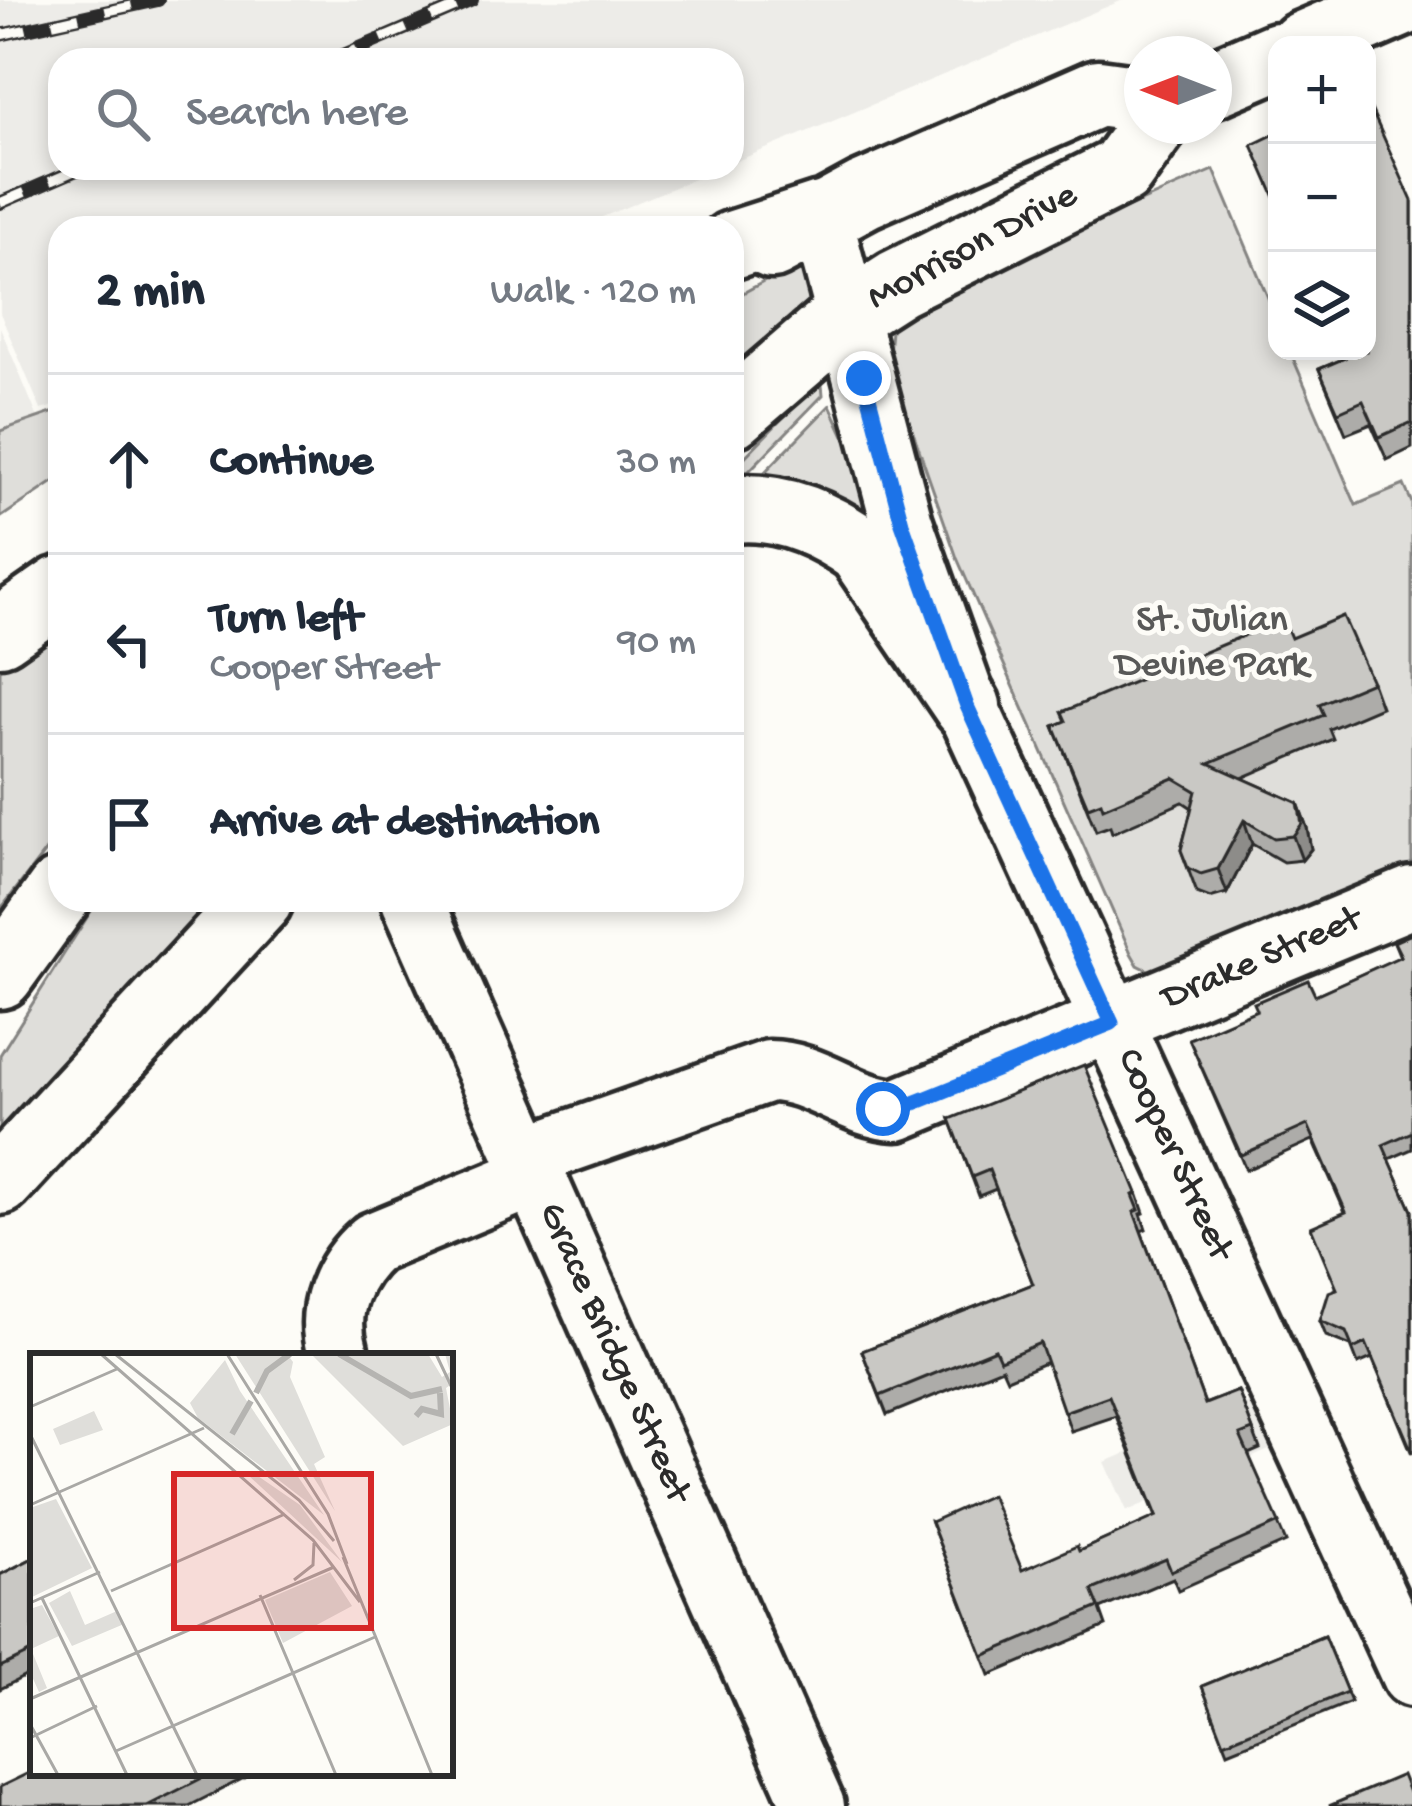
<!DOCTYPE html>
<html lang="en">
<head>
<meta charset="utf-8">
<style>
	:root { --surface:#fff; --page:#f2f2f3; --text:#1f2937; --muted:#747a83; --line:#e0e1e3 }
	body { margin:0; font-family:"Gochi Hand",sans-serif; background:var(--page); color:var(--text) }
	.controls { position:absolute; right:36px; top:36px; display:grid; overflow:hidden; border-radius:24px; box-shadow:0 6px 18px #0003 }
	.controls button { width:108px; height:108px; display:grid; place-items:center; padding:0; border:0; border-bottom:3px solid var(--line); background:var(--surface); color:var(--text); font:60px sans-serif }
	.compass { position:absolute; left:1124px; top:36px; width:108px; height:108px; border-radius:50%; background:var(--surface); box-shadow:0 6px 18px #0003; rotate:270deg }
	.stop { position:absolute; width:36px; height:36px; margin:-27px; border:9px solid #1a73e8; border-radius:50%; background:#fff }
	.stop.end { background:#1a73e8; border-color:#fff; box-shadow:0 3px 12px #0008 }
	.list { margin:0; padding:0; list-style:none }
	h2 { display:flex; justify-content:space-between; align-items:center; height:156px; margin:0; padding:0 48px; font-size:51px }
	h2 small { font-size:39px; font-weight:400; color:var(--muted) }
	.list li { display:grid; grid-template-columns:78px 1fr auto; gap:36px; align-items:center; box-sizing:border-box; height:180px; padding:0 48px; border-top:3px solid var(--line) }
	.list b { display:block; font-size:45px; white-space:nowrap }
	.list p { margin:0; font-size:39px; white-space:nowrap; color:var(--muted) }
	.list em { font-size:39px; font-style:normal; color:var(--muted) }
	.icon { flex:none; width:66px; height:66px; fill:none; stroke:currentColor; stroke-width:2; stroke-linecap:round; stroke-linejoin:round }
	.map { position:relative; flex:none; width:1412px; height:1806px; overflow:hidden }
	.search { position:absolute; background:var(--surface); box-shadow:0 6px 18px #0003; left:48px; top:48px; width:696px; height:132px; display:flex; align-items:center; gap:30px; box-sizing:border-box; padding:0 42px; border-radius:36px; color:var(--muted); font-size:45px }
	.panel { position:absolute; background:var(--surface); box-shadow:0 6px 18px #0003; left:48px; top:216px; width:696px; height:696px; border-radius:36px }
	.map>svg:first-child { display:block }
</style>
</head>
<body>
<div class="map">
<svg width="1412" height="1806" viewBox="0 0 1412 1806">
	<rect width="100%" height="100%" fill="#fdfcf7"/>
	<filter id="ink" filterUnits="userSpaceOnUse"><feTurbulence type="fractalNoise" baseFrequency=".00833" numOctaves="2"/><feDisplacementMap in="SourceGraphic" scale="24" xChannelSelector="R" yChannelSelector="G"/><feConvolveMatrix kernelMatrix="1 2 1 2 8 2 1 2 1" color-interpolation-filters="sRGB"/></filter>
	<g filter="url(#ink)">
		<g fill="#edece8">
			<path d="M 0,0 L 1123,0 L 732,163 L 732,60 L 60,60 L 60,168 L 720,168 L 576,228 L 60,228 L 60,404 L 41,410 L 0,313 Z"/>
			<path d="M 0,327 L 38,418 L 0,431 Z"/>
			<path d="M 1264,1397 L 1283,1444 L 1127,1511 L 1105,1462 Z"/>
		</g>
		<g fill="#dfdeda" stroke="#858482" stroke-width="3">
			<path d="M 1214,170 L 1277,319 L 1277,351 L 1290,351 L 1356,505 L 1404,485 L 1412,503 L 1412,866 L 1152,972 L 1138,965 L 1131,953 L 957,558 L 893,375 L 889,353 L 891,330 L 896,321 L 928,295 Z"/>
			<path d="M 804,265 L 822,297 L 732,367 L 732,299 L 793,266 Z"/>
			<path d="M 815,385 L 822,385 L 823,395 L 748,472 L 735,472 L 736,466 Z"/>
			<path d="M 830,405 L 894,544 C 852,514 815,482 762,475 Z"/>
			<path d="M 60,410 L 60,488 L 55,481 L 0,518 L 0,431 Z"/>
			<path d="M 60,625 L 60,832 L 0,910 L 0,665 Z"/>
			<path d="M 98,900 L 215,900 L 4,1132 L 0,1129 L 0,1055 Z"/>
		</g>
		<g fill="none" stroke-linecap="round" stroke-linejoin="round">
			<defs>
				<g id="minor">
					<path d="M 821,216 L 902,523 L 967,706 L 1412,1676"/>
					<path d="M 412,900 L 814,1806"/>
					<path d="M 525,1157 L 769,1071 C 816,1071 851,1108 897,1110 L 1412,897"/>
					<path d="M 337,1350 C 325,1310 342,1270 373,1243 L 535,1176"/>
				</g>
				<g id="major">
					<path d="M 1303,45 L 1408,0"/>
					<path d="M 1214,83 L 1277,56"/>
					<path d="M 772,245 L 864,195 L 1098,93 L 1142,99"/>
					<path d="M 732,414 L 847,315 L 897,283 L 1121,171 L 1153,126"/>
					<path d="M 732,509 C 779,504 823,523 861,550 L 967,706"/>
					<path d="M 0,975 L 60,892"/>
					<path d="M 0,1181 L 259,900"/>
				</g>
				<g id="highway">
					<path d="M 732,245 L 821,216"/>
					<path d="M 0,632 L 60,590"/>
				</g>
			</defs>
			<use href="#minor" stroke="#2b2b2b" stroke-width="69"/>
			<use href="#major" stroke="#2b2b2b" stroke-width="75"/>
			<use href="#highway" stroke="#2b2b2b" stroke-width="75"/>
			<use href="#minor" stroke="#fdfcf7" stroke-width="60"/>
			<use href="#major" stroke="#fdfcf7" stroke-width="66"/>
			<use href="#highway" stroke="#fdfcf7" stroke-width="66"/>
			<defs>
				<g id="rail">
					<path d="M 0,35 L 158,0"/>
					<path d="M 332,60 L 472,0"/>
					<path d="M 0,203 L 81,168"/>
				</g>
			</defs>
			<use href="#rail" stroke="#2b2b2b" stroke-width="14"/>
			<use href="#rail" stroke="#fdfcf7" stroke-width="9" stroke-dasharray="27" stroke-linecap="butt"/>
		</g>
		<g fill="#adaca9" stroke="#2b2b2b" stroke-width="3">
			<path d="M 1412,201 L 1412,448 L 1387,460 L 1371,424 L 1346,434 L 1319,369 L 1344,359 L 1340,351 L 1367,351 Z"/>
			<path d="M 1291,638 L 1372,682 L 1381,707 L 1329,729 L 1333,739 L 1242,778 L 1298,803 L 1307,828 L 1311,849 L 1302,860 L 1283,862 L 1252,844 L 1227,893 L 1210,898 L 1197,893 L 1181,850 L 1192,808 L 1183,802 L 1112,833 L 1110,826 L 1096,831 L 1054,726 Z"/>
			<path d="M 1412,934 L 1412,1149 L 1389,1159 L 1412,1211 L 1412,1454 L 1372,1358 L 1358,1364 L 1351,1346 L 1326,1336 L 1320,1321 L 1336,1289 L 1345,1212 L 1313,1140 L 1246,1170 L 1189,1039 L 1315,995 L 1400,957 L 1394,942 Z"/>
			<path d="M 950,1119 L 1137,1193 L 1144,1213 L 1141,1214 L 1146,1229 L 1141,1231 L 1205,1404 L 1238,1391 L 1260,1449 L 1248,1454 L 1286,1542 L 1178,1590 L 1173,1578 L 1100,1609 L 1106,1626 L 990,1675 L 931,1522 L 1022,1570 L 1079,1551 L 1156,1517 L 1116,1416 L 1071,1431 L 1047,1362 L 1007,1379 L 1002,1368 L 887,1415 L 862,1351 L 1033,1284 L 996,1189 L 979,1196 Z"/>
			<path d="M 33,1558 L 33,1672 L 0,1689 L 0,1575 Z"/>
			<path d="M 1324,1636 L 1351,1702 L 1228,1752 L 1202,1686 Z"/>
			<path d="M 33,1773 L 254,1773 L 189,1806 L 0,1806 Z"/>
		</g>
		<g fill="#8d8c89" stroke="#2b2b2b" stroke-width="3">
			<path d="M 1298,803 L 1307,828 L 1311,849 L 1302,860 L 1293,836 Z"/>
			<path d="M 1244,820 L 1252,844 L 1227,893 L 1218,869 Z"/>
		</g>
		<g fill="#c9c8c4" stroke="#2b2b2b" stroke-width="3">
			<path d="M 1367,100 L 1412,201 L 1412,422 L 1379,437 L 1363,401 L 1338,412 L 1319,369 L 1345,358 L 1342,351 L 1367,351 Z"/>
			<path d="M 1277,133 L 1277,202 L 1252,145 Z"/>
			<path d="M 1343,616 L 1372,682 L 1319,704 L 1324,715 L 1209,763 L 1298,803 L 1302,824 L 1293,836 L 1274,838 L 1244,820 L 1218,869 L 1201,874 L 1188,868 L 1181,850 L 1196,791 L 1174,778 L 1103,808 L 1101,802 L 1088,807 L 1054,726 L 1066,721 L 1062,712 L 1283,619 L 1291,638 Z"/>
			<path d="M 1412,934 L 1412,1132 L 1383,1145 L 1412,1211 L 1412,1447 L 1410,1447 L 1366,1343 L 1353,1349 L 1346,1332 L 1320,1321 L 1329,1292 L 1337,1289 L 1311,1227 L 1346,1212 L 1308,1125 L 1241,1155 L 1189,1039 L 1257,1010 L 1254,1003 L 1308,980 L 1315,995 L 1401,956 L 1394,942 Z"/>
			<path d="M 1084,1065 L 1137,1193 L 1133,1195 L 1139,1210 L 1134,1212 L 1205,1404 L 1238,1391 L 1253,1430 L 1240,1435 L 1279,1523 L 1171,1571 L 1166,1559 L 1092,1590 L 1099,1607 L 983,1656 L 931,1522 L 991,1495 L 1022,1570 L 1077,1546 L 1079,1551 L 1157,1516 L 1109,1396 L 1064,1412 L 1040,1343 L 1000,1360 L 995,1349 L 880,1396 L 862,1351 L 1033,1284 L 989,1170 L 972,1177 L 950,1119 Z"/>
			<path d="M 33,1558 L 33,1651 L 0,1667 L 0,1575 Z"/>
			<path d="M 1324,1636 L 1347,1692 L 1224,1743 L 1202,1686 Z"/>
			<path d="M 33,1771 L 33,1773 L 212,1773 L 147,1806 L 0,1806 L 0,1787 Z"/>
			<path d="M 1402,1775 L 1412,1800 L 1412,1806 L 1329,1806 Z"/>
		</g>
	</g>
	<g fill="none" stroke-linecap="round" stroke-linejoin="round" filter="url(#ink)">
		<path stroke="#1a73e8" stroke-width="15" d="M 864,378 L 902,523 L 967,706 L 1112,1023 L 922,1100 L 896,1110 L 883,1109"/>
	</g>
	<g text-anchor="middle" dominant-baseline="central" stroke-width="10" stroke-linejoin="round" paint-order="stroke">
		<g font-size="39" fill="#2b2b2b" stroke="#fdfcf7">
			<text transform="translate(973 248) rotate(-28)">Morrison Drive</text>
			<text transform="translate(1262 960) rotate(-23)">Drake Street</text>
			<text transform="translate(1173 1155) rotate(65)">Cooper Street</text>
			<text transform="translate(613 1353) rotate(66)">Grace Bridge Street</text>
		</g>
		<g font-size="39" fill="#585857" stroke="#fdfcf7">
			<text x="1212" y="622">St. Julian<tspan x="1212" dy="45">Devine Park</tspan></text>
		</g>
	</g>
	<g transform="translate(30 1353)">
		<rect width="423" height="423" fill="#fdfcf7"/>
		<path d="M 205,1 L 257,1 L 263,9 L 260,24 L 295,104 L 284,111 L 305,158 ZM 281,1 L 398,1 L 412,24 L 420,19 L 415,1 L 423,1 L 423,30 L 416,35 L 423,71 L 373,93 ZM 195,7 L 210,38 L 294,162 L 168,65 L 160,50 ZM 64,58 L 73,77 L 30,92 L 23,76 ZM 225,121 L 270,152 L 312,209 L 218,122 ZM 26,146 L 62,215 L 0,245 L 0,155 ZM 300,219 L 322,253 L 253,290 L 235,247 ZM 40,238 L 55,272 L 87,258 L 94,271 L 42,293 L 19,250 ZM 12,252 L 29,283 L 1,296 L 17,335 L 9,339 L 0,319 L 0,256 Z" fill="#dfdeda"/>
		<path fill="none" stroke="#b5b4b1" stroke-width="6" d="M 309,1 L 381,43 L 412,36M 226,40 L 237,18 L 260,1M 386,63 L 392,56 L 411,61 L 410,40M 202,81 L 221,48"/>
		<path fill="none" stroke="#a9a8a5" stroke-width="3" d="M 71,1 L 283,187 L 330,249M 85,1 L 269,147 L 304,188M 197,1 L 298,161 L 317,211M 406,1 L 423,37M 0,54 L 87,16M 0,81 L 167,422M 0,152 L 174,75M 313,204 L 402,422M 264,227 L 283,212 L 284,190M 81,238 L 255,161M 230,242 L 306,422M 12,245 L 97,422M 0,250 L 70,219M 0,346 L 304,214M 0,371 L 28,422M 0,385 L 67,353M 86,398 L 345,284"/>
		<path fill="#d62828" fill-opacity="0.15" stroke="#d62828" stroke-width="6" d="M 144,121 L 341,121 L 341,275 L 144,275 Z"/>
		<rect width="423" height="423" fill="none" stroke="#2b2b2b" stroke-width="6"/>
	</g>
</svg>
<div class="controls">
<button>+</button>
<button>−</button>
<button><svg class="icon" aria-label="layers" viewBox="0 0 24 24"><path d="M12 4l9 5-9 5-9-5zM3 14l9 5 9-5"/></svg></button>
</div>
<svg class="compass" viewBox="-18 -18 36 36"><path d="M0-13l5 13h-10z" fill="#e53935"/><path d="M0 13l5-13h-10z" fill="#747a83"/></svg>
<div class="stop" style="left:883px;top:1109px"></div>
<div class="stop end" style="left:864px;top:378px"></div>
<div class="search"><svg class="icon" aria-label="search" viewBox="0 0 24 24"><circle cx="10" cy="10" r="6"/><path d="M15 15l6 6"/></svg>Search here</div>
<section class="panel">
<h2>2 min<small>Walk · 120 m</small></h2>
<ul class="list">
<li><svg class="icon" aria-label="ahead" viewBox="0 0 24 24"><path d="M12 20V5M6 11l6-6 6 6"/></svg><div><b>Continue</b></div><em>30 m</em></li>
<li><svg class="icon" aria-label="left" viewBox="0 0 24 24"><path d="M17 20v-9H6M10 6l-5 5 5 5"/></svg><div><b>Turn left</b><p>Cooper Street</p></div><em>90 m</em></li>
<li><svg class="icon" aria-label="arrive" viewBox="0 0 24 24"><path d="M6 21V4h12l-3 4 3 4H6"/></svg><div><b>Arrive at destination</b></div></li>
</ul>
</section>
</div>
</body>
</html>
